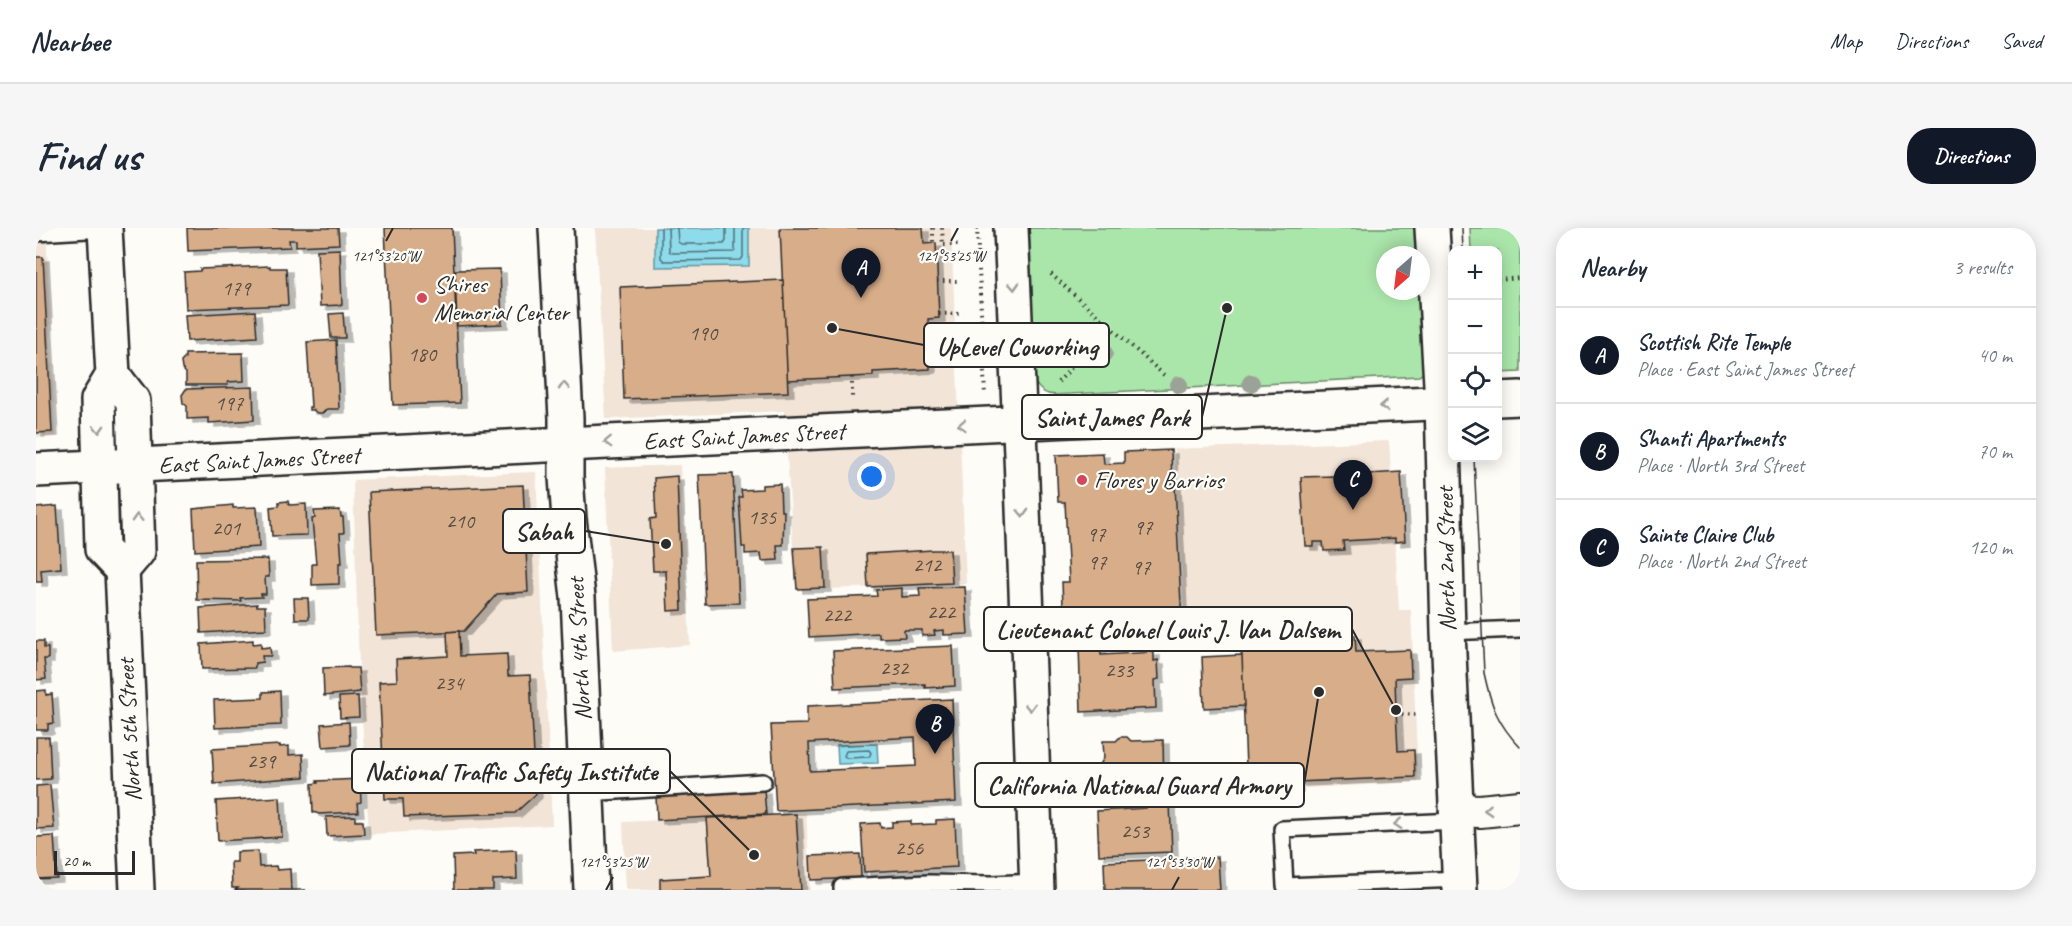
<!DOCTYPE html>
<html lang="en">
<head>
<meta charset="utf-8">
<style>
	:root { --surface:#fff; --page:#f6f6f7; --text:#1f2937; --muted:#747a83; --line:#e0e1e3; --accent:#111827 }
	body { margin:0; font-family:Caveat,sans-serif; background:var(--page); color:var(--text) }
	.controls { position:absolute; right:18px; top:18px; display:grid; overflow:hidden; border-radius:12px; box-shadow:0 3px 15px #0003 }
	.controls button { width:54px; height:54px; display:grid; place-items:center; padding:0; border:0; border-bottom:2px solid var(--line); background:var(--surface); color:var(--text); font:30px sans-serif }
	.compass { position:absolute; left:1340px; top:18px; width:54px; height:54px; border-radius:50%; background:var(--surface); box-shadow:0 3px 15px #0003; rotate:208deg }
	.scale { position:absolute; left:18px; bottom:15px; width:81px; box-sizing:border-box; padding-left:6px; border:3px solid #2b2b2b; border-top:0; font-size:16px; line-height:21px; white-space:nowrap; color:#2b2b2b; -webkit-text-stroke:4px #fdfcf7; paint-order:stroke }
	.you { position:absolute; left:836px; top:249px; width:21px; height:21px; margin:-15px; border:4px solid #fff; border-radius:50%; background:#1a73e8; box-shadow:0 0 0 9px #1a73e833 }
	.badge { display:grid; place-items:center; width:39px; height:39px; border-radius:50%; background:var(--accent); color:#fff; font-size:20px; font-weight:700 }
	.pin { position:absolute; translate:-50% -50px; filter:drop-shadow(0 2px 3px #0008) }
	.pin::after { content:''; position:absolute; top:32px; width:21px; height:18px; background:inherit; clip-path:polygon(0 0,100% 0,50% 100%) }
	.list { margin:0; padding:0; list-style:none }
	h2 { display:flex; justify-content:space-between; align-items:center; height:78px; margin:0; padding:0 24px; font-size:26px }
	h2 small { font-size:20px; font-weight:400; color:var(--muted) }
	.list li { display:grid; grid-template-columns:39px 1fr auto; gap:18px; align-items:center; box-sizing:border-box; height:96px; padding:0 24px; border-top:2px solid var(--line) }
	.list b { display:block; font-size:22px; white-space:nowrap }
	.list p { margin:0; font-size:20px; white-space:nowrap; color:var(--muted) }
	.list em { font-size:20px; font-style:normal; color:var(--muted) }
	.icon { flex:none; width:33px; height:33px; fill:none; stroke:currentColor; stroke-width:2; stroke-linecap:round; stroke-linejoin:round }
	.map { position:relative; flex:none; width:1484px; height:662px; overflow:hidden; border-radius:24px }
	header { display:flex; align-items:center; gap:36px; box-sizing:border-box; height:84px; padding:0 30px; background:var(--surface); border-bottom:2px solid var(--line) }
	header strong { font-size:28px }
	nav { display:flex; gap:33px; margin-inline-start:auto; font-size:21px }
	.intro { display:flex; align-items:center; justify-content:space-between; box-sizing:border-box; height:144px; padding:0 36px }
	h1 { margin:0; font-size:42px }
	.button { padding:15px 27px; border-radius:24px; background:var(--accent); color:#fff; font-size:21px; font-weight:700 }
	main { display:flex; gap:36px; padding:0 36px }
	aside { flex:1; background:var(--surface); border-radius:24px; box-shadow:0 3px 15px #0003 }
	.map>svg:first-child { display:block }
</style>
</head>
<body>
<header>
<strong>Nearbee</strong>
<nav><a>Map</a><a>Directions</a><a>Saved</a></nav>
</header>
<div class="intro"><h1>Find us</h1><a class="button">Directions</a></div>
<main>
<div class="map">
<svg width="1484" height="662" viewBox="0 0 1484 662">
	<defs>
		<filter id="shadow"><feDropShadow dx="6" dy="4" stdDeviation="0" flood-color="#0004"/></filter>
	</defs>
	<rect width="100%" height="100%" fill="#fdfcf7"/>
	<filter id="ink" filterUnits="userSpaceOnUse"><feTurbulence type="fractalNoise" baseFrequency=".0167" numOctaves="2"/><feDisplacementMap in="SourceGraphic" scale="12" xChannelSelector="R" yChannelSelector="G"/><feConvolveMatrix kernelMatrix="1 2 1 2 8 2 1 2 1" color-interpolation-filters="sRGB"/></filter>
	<g filter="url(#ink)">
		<g fill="#f2e4d6">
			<path d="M 0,0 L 10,0 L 19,208 L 0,209 Z"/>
			<path d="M 559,0 L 915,0 L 930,356 L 760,362 L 748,183 L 570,191 Z"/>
			<path d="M 1353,213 L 1363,382 L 1375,382 L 1382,554 L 1211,563 L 1204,394 L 1149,399 L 1138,221 Z"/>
			<path d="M 644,237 L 654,417 L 577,423 L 569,240 Z"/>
			<path d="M 500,244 L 516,597 L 333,606 L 323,437 L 317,252 Z"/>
			<path d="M 770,585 L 774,662 L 590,662 L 587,594 Z"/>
		</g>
		<g fill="#aae5aa" stroke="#6a886a" stroke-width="1.5">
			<path d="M 993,0 L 1382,0 L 1383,27 L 1349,27 L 1349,63 L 1385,63 L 1387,145 L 1383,148 L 1035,166 C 1020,167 1007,170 999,154 Z"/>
			<path d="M 1434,0 L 1484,0 L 1484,144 L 1462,145 L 1462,22 L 1435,22 Z"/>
		</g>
		<g fill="#8ddbeb" stroke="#66959e" stroke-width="1.5">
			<path d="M 619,0 L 713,0 L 713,38 L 619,39 Z"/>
			<path d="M 841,516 L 842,535 L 802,536 L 801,517 Z"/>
		</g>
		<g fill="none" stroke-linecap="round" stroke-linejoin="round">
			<g stroke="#527178" stroke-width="1.5">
				<path d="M 625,0 L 625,30 L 628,33 L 705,32 L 707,29 L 707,0"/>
				<path d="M 632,0 L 633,23 L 636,25 L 698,24 L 699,22 L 699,0"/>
				<path d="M 641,0 L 642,14 L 645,16 L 688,16 L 690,13 L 690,0"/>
				<path d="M 833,522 L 835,525 L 833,529 L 811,530 L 808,528 L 810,523 Z"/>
			</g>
		</g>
		<g fill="#d8ad89" stroke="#2b2b2b" stroke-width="1.5" fill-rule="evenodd" filter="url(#shadow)">
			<path d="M 151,0 L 302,0 L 303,16 L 260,18 L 260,12 L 253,12 L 254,19 L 152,23 Z"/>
			<path d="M 349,0 L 416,0 L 424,175 L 357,177 Z"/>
			<path d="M 744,0 L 887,0 L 888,16 L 900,15 L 903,90 L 892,91 L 894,141 L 837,144 L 837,148 L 751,152 Z"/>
			<path d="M 304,21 L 306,77 L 284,78 L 281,22 Z"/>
			<path d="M 0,29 L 7,29 L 16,204 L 0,205 Z"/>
			<path d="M 234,38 L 234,40 L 250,40 L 252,77 L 150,81 L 148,44 L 164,43 L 164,41 Z"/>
			<path d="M 464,41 L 466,96 L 421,98 L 419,42 Z"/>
			<path d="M 747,52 L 752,164 L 588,171 L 584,59 Z"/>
			<path d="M 219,83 L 221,109 L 151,113 L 149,87 Z"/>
			<path d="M 307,85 L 309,110 L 295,110 L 293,86 Z"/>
			<path d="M 300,112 L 303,181 L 291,181 L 287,185 L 281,185 L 277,182 L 273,182 L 273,179 L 275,179 L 271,114 Z"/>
			<path d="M 207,125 L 208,153 L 192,154 L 192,157 L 150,157 L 150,145 L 146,141 L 145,134 L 149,130 L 149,126 Z"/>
			<path d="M 217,159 L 218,192 L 173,195 L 173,190 L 151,191 L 151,178 L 147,175 L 146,167 L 150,161 Z"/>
			<path d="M 1135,222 L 1136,256 L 1139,256 L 1146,396 L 1130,397 L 1130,392 L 1109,394 L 1109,397 L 1096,398 L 1095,382 L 1091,382 L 1091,398 L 1080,398 L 1080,382 L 1075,383 L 1075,399 L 1062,400 L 1062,396 L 1041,396 L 1041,401 L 1028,401 L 1026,354 L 1033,354 L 1029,274 L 1022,274 L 1020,227 L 1067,225 L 1068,236 L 1088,235 L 1088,224 Z"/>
			<path d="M 1365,244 L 1369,313 L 1359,314 L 1359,310 L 1307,313 L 1308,322 L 1288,323 L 1287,314 L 1277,314 L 1277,318 L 1269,318 L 1265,249 L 1298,248 L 1299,253 L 1333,252 L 1333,246 Z"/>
			<path d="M 697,246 L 703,375 L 669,376 L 663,247 Z"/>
			<path d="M 641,248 L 646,382 L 632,383 L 630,343 L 617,343 L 614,291 L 620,290 L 618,250 Z"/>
			<path d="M 744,256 L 745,283 L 748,283 L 747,317 L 741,317 L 742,332 L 726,333 L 725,325 L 709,326 L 709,319 L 706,319 L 703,269 L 706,269 L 705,262 L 726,261 L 726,257 Z"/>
			<path d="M 487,257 L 492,364 L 461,366 L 428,403 L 340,407 L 333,264 Z"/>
			<path d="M 252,273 L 253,277 L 270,276 L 271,307 L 236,308 L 234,279 L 243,278 L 243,274 Z"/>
			<path d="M 197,277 L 197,280 L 221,279 L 223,319 L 159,323 L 157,281 Z"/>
			<path d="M 21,278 L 25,340 L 5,342 L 6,354 L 0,354 L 0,280 Z"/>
			<path d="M 304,282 L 305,289 L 307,289 L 308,305 L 304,305 L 306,335 L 303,335 L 303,356 L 276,357 L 276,336 L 280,336 L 276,291 L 279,290 L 278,283 Z"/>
			<path d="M 787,319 L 789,360 L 761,361 L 758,320 Z"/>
			<path d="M 897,322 L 914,322 L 916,355 L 832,359 L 830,326 Z"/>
			<path d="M 232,331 L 233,349 L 229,349 L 230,366 L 225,366 L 226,369 L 204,370 L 205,373 L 161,372 L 160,332 Z"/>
			<path d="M 929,359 L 932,406 L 908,407 L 908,402 L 898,403 L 899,407 L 886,408 L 886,402 L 868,402 L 869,409 L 843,410 L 843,405 L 773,409 L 771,371 L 841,368 L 840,362 L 866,360 L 866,369 L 884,368 L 883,360 Z"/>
			<path d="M 258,370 L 272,370 L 273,391 L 259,391 Z"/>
			<path d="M 221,376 L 221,378 L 229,378 L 230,401 L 165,405 L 164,380 Z"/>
			<path d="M 1230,393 L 1231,410 L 1319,407 L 1320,424 L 1374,422 L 1375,449 L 1359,450 L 1360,482 L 1362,523 L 1378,522 L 1379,549 L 1261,554 L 1261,561 L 1211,563 L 1204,394 Z"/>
			<path d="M 423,403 L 424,428 L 471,426 L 472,448 L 494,447 L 500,566 L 479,585 L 368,589 L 367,571 L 349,571 L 343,454 L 361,453 L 360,431 L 412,428 L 411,404 Z"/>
			<path d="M 217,412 L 217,416 L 225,415 L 225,420 L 234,419 L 235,428 L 226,428 L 227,434 L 219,435 L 219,440 L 166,441 L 165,416 Z"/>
			<path d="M 0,413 L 8,413 L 8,420 L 12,420 L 12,431 L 8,431 L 10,451 L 0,452 Z"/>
			<path d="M 1064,416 L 1065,427 L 1118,424 L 1118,433 L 1122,432 L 1123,451 L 1119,452 L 1120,480 L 1045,484 L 1043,417 Z"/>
			<path d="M 917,418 L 919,458 L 889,460 L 889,456 L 799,460 L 797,423 Z"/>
			<path d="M 1206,427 L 1208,478 L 1168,480 L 1166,429 Z"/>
			<path d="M 313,439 L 314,440 L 322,440 L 324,464 L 288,468 L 287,440 Z"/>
			<path d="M 10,462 L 10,467 L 16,466 L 18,495 L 12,496 L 12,502 L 0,502 L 0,463 Z"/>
			<path d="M 244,463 L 245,497 L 179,500 L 178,472 L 227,470 L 227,464 Z"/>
			<path d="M 322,468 L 323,489 L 304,490 L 303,469 Z"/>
			<path d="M 916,471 L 920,574 L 740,583 L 735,497 L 771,496 L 771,478 ZM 879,509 L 880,538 L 774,543 L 773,515 Z"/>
			<path d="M 313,494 L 314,517 L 287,519 L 285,496 Z"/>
			<path d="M 0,509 L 13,509 L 15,551 L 0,552 Z"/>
			<path d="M 1084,509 L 1091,509 L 1095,513 L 1127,512 L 1128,558 L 1116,558 L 1116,561 L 1067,562 L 1067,548 L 1063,545 L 1063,538 L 1068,530 L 1067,513 L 1080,513 Z"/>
			<path d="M 244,517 L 244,519 L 253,518 L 253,527 L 267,526 L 268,549 L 178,556 L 176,521 Z"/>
			<path d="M 324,551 L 325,574 L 321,575 L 322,584 L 283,586 L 277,584 L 276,556 L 282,555 L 281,553 Z"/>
			<path d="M 14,557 L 18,600 L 0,601 L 0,558 Z"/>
			<path d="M 728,561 L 730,586 L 621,592 L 620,567 Z"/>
			<path d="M 244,569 L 246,609 L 182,613 L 180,573 Z"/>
			<path d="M 1134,574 L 1136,624 L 1063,627 L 1061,583 L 1110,580 L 1110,575 Z"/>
			<path d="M 760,586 L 765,662 L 624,662 L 624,651 L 675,648 L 671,590 Z"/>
			<path d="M 319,588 L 319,593 L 327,593 L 328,606 L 291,608 L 290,589 Z"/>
			<path d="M 919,591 L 921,639 L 828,644 L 825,596 L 844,595 L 845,600 L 856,599 L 856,594 L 875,593 L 875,597 L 900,596 L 900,592 Z"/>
			<path d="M 18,608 L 21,650 L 0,651 L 0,609 Z"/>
			<path d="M 480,622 L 481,651 L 457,652 L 457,662 L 418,662 L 417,628 L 438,627 L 437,624 Z"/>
			<path d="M 222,623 L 223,639 L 240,638 L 241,642 L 254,641 L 255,662 L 270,662 L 199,662 L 202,660 L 196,660 L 195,634 L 201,634 L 201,624 Z"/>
			<path d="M 824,626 L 825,650 L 775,652 L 774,628 Z"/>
			<path d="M 1182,629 L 1184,662 L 1069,662 L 1068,634 Z"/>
		</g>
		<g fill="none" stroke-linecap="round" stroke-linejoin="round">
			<defs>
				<g id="service">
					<path d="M 0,5 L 69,1"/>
					<path d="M 1412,404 L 1484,401"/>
					<path d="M 550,565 L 727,554"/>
					<path d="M 1420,593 L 1246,601 L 1249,658 L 1424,651"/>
					<path d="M 806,662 L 806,659 L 892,655 L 956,656 L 1000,654"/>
				</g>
				<path id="minor" d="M 1420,582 L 1444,583 L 1484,579"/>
				<g id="tertiary">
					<path d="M 69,0 L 77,147 L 62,172 L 66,321 L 86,342 L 101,662"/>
					<path d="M 1396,0 L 1406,174 L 1412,404 L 1424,662"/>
					<path d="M 77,147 L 97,173 L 102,323 L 86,342"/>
					<path d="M 0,242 L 530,216"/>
				</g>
				<g id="secondary">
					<path d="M 520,0 L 530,190 L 530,249 L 533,291 L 542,369 L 555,662"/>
					<path d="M 975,0 L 985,226 L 1001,662"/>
					<path d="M 1462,171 L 1484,170"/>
					<path d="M 530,216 L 1416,174"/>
				</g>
			</defs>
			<use href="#service" stroke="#2b2b2b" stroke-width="20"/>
			<use href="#minor" stroke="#2b2b2b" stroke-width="36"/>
			<use href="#tertiary" stroke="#2b2b2b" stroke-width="38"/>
			<use href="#secondary" stroke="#2b2b2b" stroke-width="38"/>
			<g stroke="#2b2b2b" stroke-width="4" stroke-dasharray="1.5 4.5" stroke-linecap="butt">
				<path d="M 897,0 L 897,15"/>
				<path d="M 906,0 L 907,17 L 924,17"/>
				<path d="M 941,0 L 949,167"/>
				<path d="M 1015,46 L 1128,147"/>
				<path d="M 1462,52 L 1484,50"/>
				<path d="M 901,53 L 925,53"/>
				<path d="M 903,86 L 927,85"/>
				<path d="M 816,149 L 816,172"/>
				<path d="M 1022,154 L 1074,99"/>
				<path d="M 1360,486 L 1384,487"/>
			</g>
			<use href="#service" stroke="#fdfcf7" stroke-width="15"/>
			<use href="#minor" stroke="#fdfcf7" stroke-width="32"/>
			<use href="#tertiary" stroke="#fdfcf7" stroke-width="33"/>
			<use href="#secondary" stroke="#fdfcf7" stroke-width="33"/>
			<g stroke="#2b2b2b" stroke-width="1.5">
				<path d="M 1426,0 L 1427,22"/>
				<path d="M 1438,230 L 1448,445 C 1455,477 1461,495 1484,519"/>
			</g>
		</g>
		<g fill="#9ba398">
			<circle cx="1068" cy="125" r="9"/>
			<circle cx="1215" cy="155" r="9"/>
			<circle cx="1143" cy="157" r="9"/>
		</g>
		<defs><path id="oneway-chevron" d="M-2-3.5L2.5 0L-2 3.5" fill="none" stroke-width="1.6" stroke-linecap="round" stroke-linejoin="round" transform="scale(1.5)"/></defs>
		<g stroke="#9e9e9b">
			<use href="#oneway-chevron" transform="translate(978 58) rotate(87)"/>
			<use href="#oneway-chevron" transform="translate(528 158) rotate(-93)"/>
			<use href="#oneway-chevron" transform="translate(1348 178) rotate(177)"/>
			<use href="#oneway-chevron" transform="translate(926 197) rotate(177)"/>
			<use href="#oneway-chevron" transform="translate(63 201) rotate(88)"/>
			<use href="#oneway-chevron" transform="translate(572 214) rotate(178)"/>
			<use href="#oneway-chevron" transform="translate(987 285) rotate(88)"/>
			<use href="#oneway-chevron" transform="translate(101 290) rotate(-92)"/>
			<use href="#oneway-chevron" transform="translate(994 479) rotate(88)"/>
			<use href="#oneway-chevron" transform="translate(1452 582) rotate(176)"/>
			<use href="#oneway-chevron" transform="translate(1362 596) rotate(177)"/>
		</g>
	</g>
	<path fill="none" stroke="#2b2b2b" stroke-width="2" d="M 350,13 L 357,0M 915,13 L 922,0M 570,662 L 577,649M 1136,662 L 1143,649"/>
	<g fill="#d1495b" stroke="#fdfcf7" stroke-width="2">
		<circle cx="386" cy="70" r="6"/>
		<circle cx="1046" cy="252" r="6"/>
	</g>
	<g text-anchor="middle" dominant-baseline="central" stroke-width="4.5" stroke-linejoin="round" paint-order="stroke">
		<g font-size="21" fill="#564c42">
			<text x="200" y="60">179</text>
			<text x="667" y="105">190</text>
			<text x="386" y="126">180</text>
			<text x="193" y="175">197</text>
			<text x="726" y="289">135</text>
			<text x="424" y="293">210</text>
			<text x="1107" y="299">97</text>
			<text x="190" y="300">201</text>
			<text x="1060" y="306">97</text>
			<text x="1061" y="334">97</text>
			<text x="891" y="337">212</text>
			<text x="1105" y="339">97</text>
			<text x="905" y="384">222</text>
			<text x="801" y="387">222</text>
			<text x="858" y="440">232</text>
			<text x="1083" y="442">233</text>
			<text x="413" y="455">234</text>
			<text x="225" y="533">239</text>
			<text x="1099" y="603">253</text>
			<text x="873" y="620">256</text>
		</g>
		<g font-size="24" fill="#2b2b2b" stroke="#fdfcf7" text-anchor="start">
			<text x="398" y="56">Shires<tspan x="398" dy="28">Memorial Center</tspan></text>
			<text x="1058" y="252">Flores y Barrios</text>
		</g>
		<g font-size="24" fill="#2b2b2b" stroke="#fdfcf7">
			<text transform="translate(708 208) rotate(-3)">East Saint James Street</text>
			<text transform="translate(223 232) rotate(-3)">East Saint James Street</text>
			<text transform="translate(1410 331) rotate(-91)">North 2nd Street</text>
			<text transform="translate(543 421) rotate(-93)">North 4th Street</text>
			<text transform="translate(93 502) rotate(-93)">North 5th Street</text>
		</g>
	</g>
	<g font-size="15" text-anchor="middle" fill="#2b2b2b" stroke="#fdfcf7" stroke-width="4.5" stroke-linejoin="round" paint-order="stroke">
		<text x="350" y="33">121°53'20"W</text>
		<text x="915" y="33">121°53'25"W</text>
		<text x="577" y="639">121°53'25"W</text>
		<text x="1143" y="639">121°53'30"W</text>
	</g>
	<path fill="none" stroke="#2b2b2b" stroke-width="2" d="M796 100L888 117M1191 80L1166 189M630 316L549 303M1360 482L1316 401M718 627L634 543M1283 464L1268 557"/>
	<g fill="#2b2b2b" stroke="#fdfcf7" stroke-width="2">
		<circle cx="796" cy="100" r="6"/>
		<circle cx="1191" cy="80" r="6"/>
		<circle cx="630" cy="316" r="6"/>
		<circle cx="1360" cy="482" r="6"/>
		<circle cx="718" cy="627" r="6"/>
		<circle cx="1283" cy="464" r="6"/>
	</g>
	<g fill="#fdfcf7" stroke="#2b2b2b" stroke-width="2">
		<rect x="888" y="95" width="185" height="44" rx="6"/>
		<rect x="986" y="167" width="180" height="44" rx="6"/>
		<rect x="467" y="281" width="82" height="44" rx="6"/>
		<rect x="948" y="379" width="368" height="44" rx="6"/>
		<rect x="316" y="521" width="318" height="44" rx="6"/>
		<rect x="939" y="535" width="329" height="44" rx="6"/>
	</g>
	<g font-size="26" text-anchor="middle" font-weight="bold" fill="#2b2b2b">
		<text x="981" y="127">UpLevel Coworking</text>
		<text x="1076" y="198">Saint James Park</text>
		<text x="508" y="312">Sabah</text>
		<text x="1132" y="410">Lieutenant Colonel Louis J. Van Dalsem</text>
		<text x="475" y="552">National Traffic Safety Institute</text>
		<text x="1103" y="566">California National Guard Armory</text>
	</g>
</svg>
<div class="controls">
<button>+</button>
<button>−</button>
<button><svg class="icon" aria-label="locate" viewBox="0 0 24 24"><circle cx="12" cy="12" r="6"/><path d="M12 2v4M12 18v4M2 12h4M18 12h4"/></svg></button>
<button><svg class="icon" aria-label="layers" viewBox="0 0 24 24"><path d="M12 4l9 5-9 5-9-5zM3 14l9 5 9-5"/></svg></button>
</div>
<svg class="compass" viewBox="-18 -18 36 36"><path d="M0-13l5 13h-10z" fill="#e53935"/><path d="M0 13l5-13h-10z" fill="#747a83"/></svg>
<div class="scale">20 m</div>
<div class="you"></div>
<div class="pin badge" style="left:825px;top:70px">A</div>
<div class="pin badge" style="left:899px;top:526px">B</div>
<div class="pin badge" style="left:1317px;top:282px">C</div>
</div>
<aside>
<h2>Nearby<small>3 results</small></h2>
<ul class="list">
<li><span class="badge">A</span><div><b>Scottish Rite Temple</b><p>Place · East Saint James Street</p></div><em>40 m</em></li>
<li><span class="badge">B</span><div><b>Shanti Apartments</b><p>Place · North 3rd Street</p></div><em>70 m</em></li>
<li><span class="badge">C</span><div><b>Sainte Claire Club</b><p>Place · North 2nd Street</p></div><em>120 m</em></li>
</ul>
</aside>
</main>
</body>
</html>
